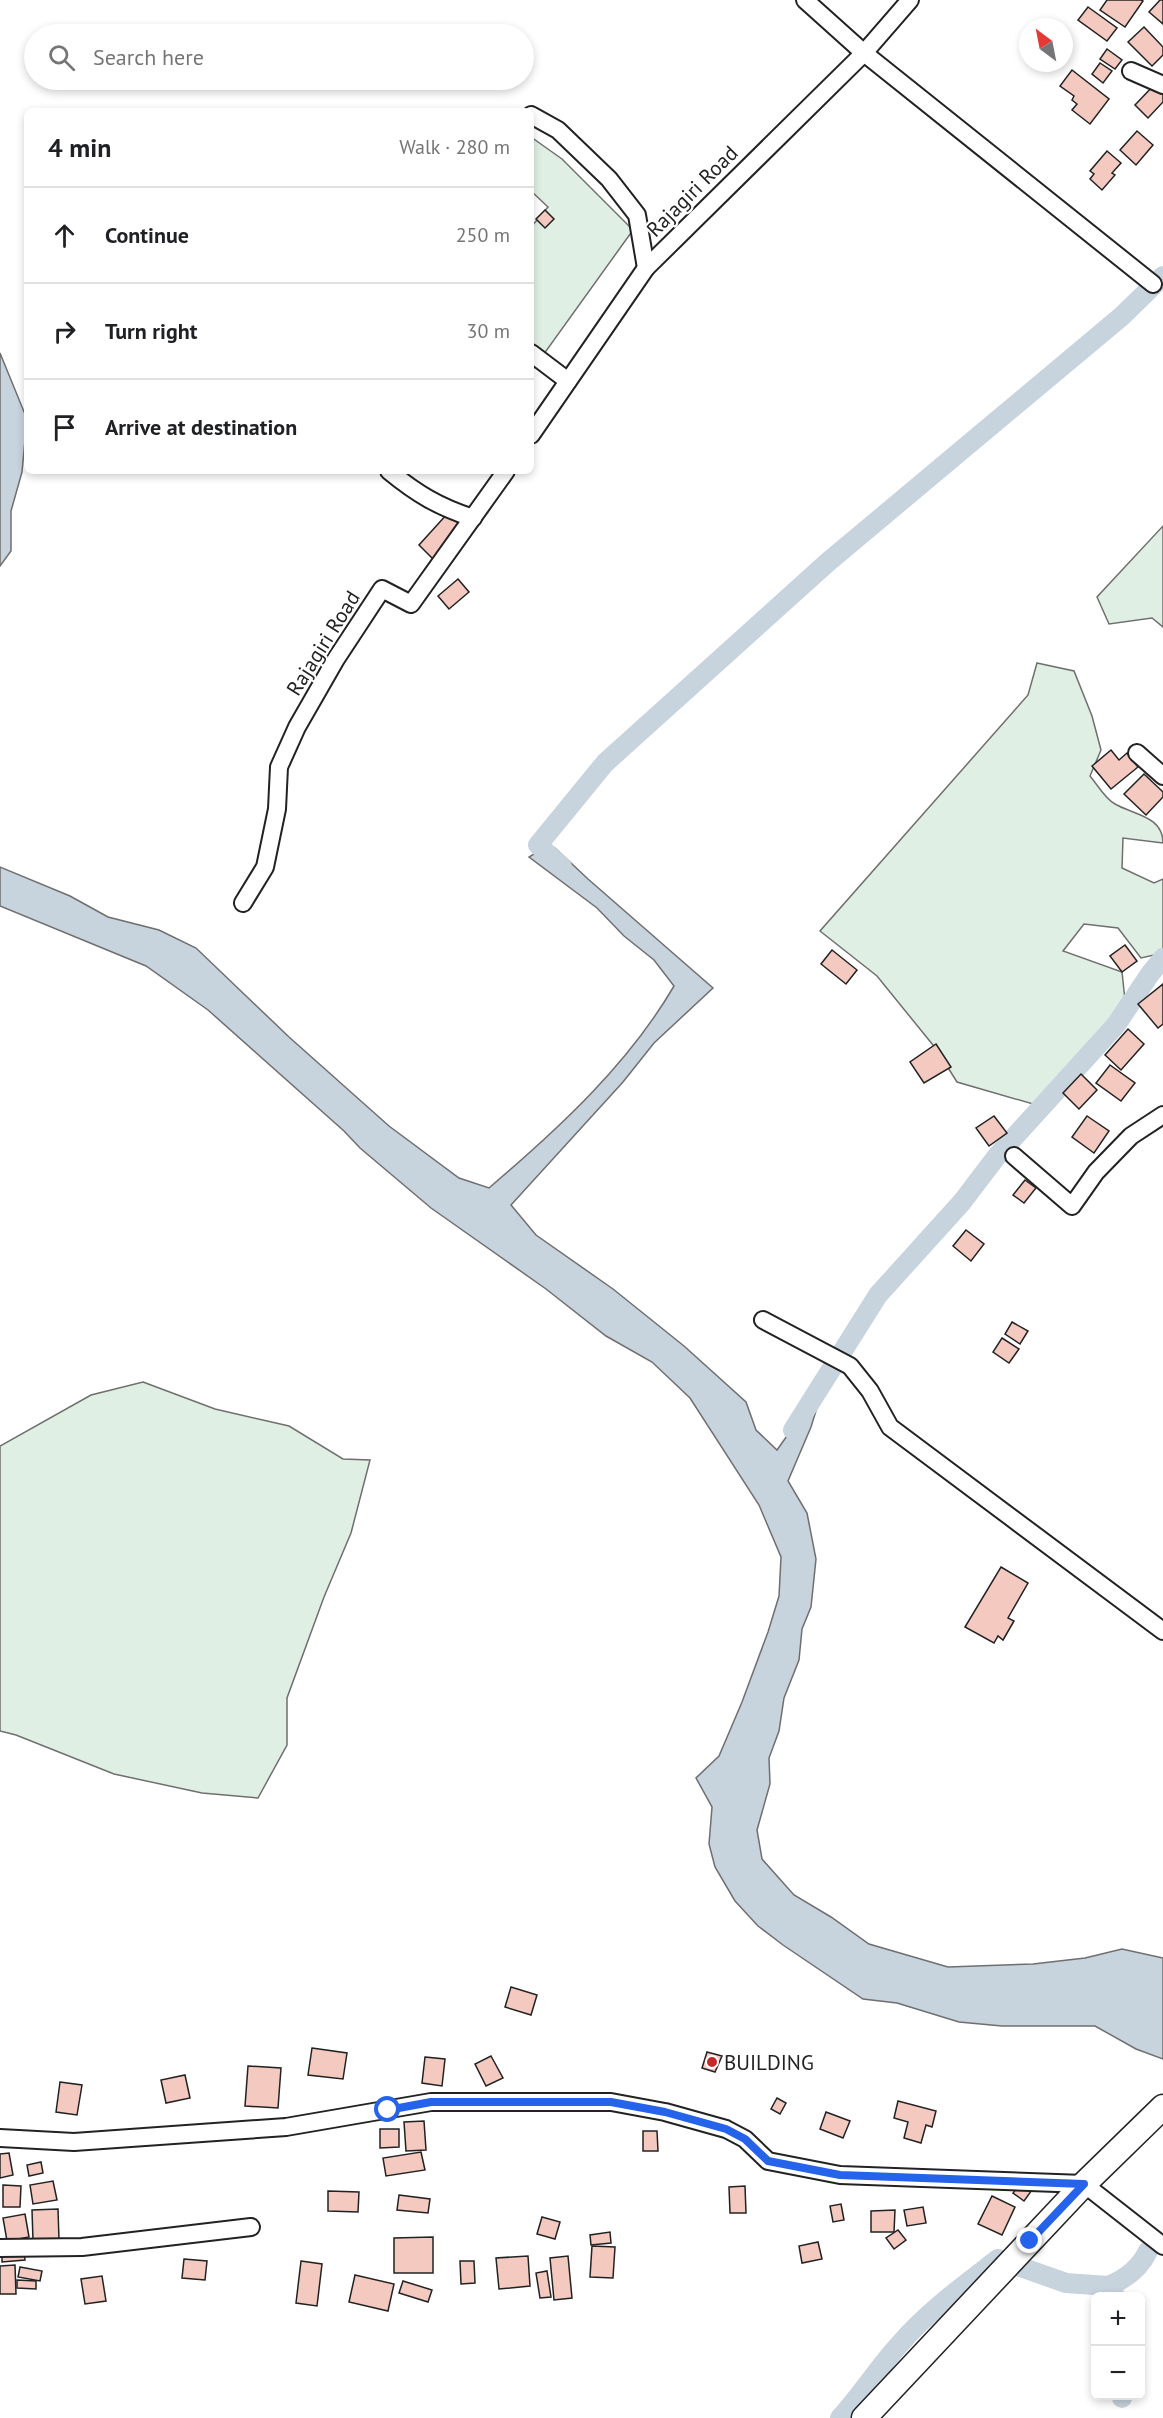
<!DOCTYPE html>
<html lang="en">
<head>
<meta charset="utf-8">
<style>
	:root { --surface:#fff; --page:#f6f6f6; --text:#202124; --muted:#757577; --line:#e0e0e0 }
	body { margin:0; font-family:"PT Sans",sans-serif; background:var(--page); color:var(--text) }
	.controls { position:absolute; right:18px; bottom:18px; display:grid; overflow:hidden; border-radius:9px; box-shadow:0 3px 9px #0003 }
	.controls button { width:54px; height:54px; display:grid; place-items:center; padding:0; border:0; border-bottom:2px solid var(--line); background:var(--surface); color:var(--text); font:30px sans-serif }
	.compass { position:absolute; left:1019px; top:18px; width:54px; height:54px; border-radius:50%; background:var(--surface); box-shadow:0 3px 9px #0003; rotate:328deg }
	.stop { position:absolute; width:18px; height:18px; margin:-14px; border:4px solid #2563eb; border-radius:50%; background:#fff }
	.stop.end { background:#2563eb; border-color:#fff; box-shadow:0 2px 6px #0008 }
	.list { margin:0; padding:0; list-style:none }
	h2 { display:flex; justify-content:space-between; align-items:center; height:78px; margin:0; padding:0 24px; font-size:26px }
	h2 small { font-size:20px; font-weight:400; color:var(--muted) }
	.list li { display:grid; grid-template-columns:39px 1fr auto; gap:18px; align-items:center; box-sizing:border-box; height:96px; padding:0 24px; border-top:2px solid var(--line) }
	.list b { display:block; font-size:22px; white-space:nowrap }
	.list em { font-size:20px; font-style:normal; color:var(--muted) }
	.icon { flex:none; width:33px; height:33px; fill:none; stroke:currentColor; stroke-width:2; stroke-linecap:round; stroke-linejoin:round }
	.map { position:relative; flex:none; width:1163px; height:2418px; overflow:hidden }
	.search { position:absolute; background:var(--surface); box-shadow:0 3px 9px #0003; left:24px; top:24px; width:510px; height:66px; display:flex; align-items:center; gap:15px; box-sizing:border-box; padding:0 21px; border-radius:33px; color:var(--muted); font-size:22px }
	.panel { position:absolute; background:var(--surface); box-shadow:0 3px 9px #0003; left:24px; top:108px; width:510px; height:366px; border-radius:9px }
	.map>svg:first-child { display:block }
</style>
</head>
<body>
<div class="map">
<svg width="1163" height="2418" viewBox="0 0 1163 2418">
	<rect width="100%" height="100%" fill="#fff"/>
	<g fill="#e0efe3" stroke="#6f6f6f" stroke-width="1.5">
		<path d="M 531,137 L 562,159 L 633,230 L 531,372 L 531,227 L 548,207 L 531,191 Z"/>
		<path d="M 1163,526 L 1163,627 L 1152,618 L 1109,624 L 1097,597 Z"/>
		<path d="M 1037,663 L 1074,671 L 1092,716 L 1101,750 L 1090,776 C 1097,784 1105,799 1115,804 C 1134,815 1163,816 1163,843 L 1123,838 L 1122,868 L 1154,883 L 1163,879 L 1163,953 L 1141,958 L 1118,928 L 1084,924 L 1063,951 L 1122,972 L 1125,1000 L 1050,1091 L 1033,1104 L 957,1082 L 937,1050 L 877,976 L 820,931 L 1028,695 Z"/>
		<path d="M 143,1382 L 215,1409 L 289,1426 L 343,1459 L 370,1460 L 351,1533 L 324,1597 L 287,1698 L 287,1745 L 258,1798 L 202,1793 L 114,1774 L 16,1735 L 0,1731 L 0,1446 L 91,1395 Z"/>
	</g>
	<g fill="#c7d3dd" stroke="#6f6f6f" stroke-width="1.5">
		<path d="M 0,353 L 27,419 L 22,472 L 11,511 L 11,551 L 0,566 Z"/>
		<path d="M 555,848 L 588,879 L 713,988 L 654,1043 L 623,1082 L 511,1205 L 536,1235 L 613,1289 L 684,1346 L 746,1402 L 756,1430 L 777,1450 L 825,1382 L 811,1427 L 788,1481 L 807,1513 L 816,1559 L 811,1607 L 802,1629 L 799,1660 L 784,1698 L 779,1731 L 769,1758 L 770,1784 L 757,1830 L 762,1859 L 794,1895 L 831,1917 L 869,1944 L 948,1967 L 1033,1964 L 1085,1958 L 1122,1949 L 1163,1958 L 1163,2059 L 1136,2049 L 1095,2026 L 1002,2026 L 959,2022 L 897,2003 L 863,1999 L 783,1945 L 758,1926 L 735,1901 L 715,1867 L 709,1844 L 712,1807 L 696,1778 L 719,1756 L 742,1702 L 768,1632 L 779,1596 L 781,1557 L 759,1505 L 690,1398 L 652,1362 L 606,1336 L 546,1289 L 431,1208 L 360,1148 L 344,1131 L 208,1010 L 146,966 L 0,906 L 0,867 L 70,896 L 108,917 L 159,930 L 196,948 L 289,1037 L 389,1126 L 459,1178 L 489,1188 C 558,1129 628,1065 674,986 L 654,960 L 624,936 L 597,908 L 529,857 L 542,849 Z"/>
	</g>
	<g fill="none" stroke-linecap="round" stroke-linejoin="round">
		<g stroke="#c7d3dd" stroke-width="20">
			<path d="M 562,867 L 538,845 L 605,763 L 828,562 L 1122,316 L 1163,276"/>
			<path d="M 793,1430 L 878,1295 L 962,1202 L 997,1156 L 1116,1025 L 1150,974 L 1163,958"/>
			<path d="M 1108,2286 C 1126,2279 1140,2268 1148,2251"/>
			<path d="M 1122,2398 L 1122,2396"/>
			<path d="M 840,2418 C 861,2395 878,2368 899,2345 C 927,2312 963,2286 998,2259 L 1066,2283 L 1108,2286 L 1115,2296"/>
		</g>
	</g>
	<g fill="#f3c9c0" stroke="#222" stroke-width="1.5">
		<path d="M 1107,0 L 1141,0 L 1143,1 L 1125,27 L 1100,10 Z"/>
		<path d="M 1160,0 L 1163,0 L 1163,24 L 1149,12 Z"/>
		<path d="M 1088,7 L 1117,28 L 1107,41 L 1078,20 Z"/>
		<path d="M 1144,27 L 1163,47 L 1163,55 L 1152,66 L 1128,42 Z"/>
		<path d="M 1107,49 L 1122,60 L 1115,69 L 1100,59 Z"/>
		<path d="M 1100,63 L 1112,71 L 1103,83 L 1092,74 Z"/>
		<path d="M 1072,70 L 1109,99 L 1090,124 L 1072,110 L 1077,104 L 1072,100 L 1074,96 L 1060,86 Z"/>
		<path d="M 1155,84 L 1163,91 L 1163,102 L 1148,118 L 1135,105 Z"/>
		<path d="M 1137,131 L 1153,145 L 1136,165 L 1120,150 Z"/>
		<path d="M 1107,151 L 1121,163 L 1112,173 L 1115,175 L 1102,190 L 1090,179 L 1094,174 L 1090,171 Z"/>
		<path d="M 545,210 L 554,219 L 545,228 L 536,219 Z"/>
		<path d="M 448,513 L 465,527 L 434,560 L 419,545 Z"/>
		<path d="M 458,579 L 469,592 L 449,609 L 438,596 Z"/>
		<path d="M 1111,750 L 1119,760 L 1127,753 L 1138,767 L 1111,789 L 1092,766 Z"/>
		<path d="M 1144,774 L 1163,792 L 1163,797 L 1146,815 L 1124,794 Z"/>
		<path d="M 1125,945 L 1137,961 L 1122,972 L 1110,956 Z"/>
		<path d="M 832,950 L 857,970 L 846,984 L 821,964 Z"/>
		<path d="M 1163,984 L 1163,1024 L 1158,1028 L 1138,1004 Z"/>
		<path d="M 1128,1029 L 1144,1044 L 1121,1070 L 1105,1055 Z"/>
		<path d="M 936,1044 L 951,1067 L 924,1083 L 910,1062 Z"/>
		<path d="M 1110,1065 L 1135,1083 L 1121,1101 L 1096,1083 Z"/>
		<path d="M 1081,1074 L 1097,1090 L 1079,1109 L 1063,1093 Z"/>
		<path d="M 994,1116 L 1007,1133 L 989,1146 L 976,1128 Z"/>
		<path d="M 1087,1116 L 1109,1131 L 1094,1153 L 1072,1137 Z"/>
		<path d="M 1025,1180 L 1036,1188 L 1024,1203 L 1013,1195 Z"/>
		<path d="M 966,1230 L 984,1244 L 971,1261 L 953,1246 Z"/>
		<path d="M 1012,1322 L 1028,1331 L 1020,1344 L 1005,1334 Z"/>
		<path d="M 1002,1338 L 1019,1349 L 1009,1363 L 993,1352 Z"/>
		<path d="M 1001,1567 L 1028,1583 L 1008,1618 L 1014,1621 L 1003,1640 L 998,1636 L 994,1643 L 965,1627 Z"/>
		<path d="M 511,1987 L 537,1995 L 531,2015 L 505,2007 Z"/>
		<path d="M 312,2048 L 347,2053 L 343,2079 L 308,2075 Z"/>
		<path d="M 707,2052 L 722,2056 L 715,2072 L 702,2068 Z"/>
		<path d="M 491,2056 L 503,2078 L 486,2086 L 475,2064 Z"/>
		<path d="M 425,2057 L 445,2059 L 442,2086 L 422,2083 Z"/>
		<path d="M 248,2066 L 281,2068 L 278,2108 L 245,2106 Z"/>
		<path d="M 185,2075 L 190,2098 L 166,2103 L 161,2080 Z"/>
		<path d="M 60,2082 L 82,2085 L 77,2115 L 56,2112 Z"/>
		<path d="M 777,2098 L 786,2103 L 780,2114 L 771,2109 Z"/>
		<path d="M 898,2101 L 936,2111 L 932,2127 L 926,2125 L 921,2143 L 904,2138 L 908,2122 L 894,2118 Z"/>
		<path d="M 826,2112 L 850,2121 L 843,2138 L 820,2129 Z"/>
		<path d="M 424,2121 L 426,2150 L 406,2151 L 404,2122 Z"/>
		<path d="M 380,2129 L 399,2129 L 399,2147 L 380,2148 Z"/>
		<path d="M 643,2131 L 657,2131 L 658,2151 L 643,2151 Z"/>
		<path d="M 421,2152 L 425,2170 L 386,2176 L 383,2158 Z"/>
		<path d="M 9,2153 L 13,2175 L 0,2178 L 0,2154 Z"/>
		<path d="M 41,2162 L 43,2173 L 29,2176 L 27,2165 Z"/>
		<path d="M 53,2181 L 57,2200 L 33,2204 L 30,2185 Z"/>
		<path d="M 1022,2182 L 1032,2190 L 1024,2201 L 1013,2193 Z"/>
		<path d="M 3,2185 L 21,2186 L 20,2207 L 3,2207 Z"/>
		<path d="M 745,2186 L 746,2213 L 730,2213 L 729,2187 Z"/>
		<path d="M 328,2191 L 359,2192 L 358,2212 L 328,2211 Z"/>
		<path d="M 399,2195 L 430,2199 L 428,2213 L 397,2210 Z"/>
		<path d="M 992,2196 L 1015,2207 L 1002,2235 L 978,2224 Z"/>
		<path d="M 841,2204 L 844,2220 L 833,2222 L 830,2206 Z"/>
		<path d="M 923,2207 L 926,2223 L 907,2226 L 904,2210 Z"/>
		<path d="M 58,2209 L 59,2240 L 33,2241 L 32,2210 Z"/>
		<path d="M 895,2210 L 894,2232 L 871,2232 L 871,2211 Z"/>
		<path d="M 25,2214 L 29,2237 L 7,2241 L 3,2218 Z"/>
		<path d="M 542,2217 L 560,2222 L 555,2239 L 537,2234 Z"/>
		<path d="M 898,2230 L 906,2240 L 894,2249 L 886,2238 Z"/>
		<path d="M 610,2232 L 611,2243 L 591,2245 L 590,2235 Z"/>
		<path d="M 433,2237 L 433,2273 L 394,2273 L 394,2238 Z"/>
		<path d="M 818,2242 L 822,2259 L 802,2263 L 799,2246 Z"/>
		<path d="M 592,2246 L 615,2247 L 613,2278 L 590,2277 Z"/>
		<path d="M 24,2251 L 25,2260 L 2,2262 L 2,2253 Z"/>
		<path d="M 528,2256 L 530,2286 L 499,2289 L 496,2258 Z"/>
		<path d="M 568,2256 L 572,2298 L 554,2300 L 550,2258 Z"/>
		<path d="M 184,2259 L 207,2261 L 205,2280 L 182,2278 Z"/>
		<path d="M 301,2261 L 322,2264 L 317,2306 L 296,2303 Z"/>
		<path d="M 460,2261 L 474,2261 L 475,2283 L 461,2284 Z"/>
		<path d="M 15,2265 L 16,2294 L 0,2294 L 0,2266 Z"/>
		<path d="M 20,2267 L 42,2271 L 40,2281 L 18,2277 Z"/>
		<path d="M 547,2271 L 551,2297 L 540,2298 L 536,2273 Z"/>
		<path d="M 355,2275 L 394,2284 L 388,2311 L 349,2302 Z"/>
		<path d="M 102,2276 L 106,2301 L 85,2304 L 81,2279 Z"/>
		<path d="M 17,2280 L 36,2281 L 36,2289 L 17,2288 Z"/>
		<path d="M 403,2281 L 432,2290 L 428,2302 L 399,2293 Z"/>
	</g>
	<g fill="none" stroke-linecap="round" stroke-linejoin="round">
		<defs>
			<g id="minor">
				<path d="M 805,0 L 864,53 L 1153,284"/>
				<path d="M 1131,71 L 1163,85"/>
				<path d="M 531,115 L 558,130 L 609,179 L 637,215 L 646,268"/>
				<path d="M 531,353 L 568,381"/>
				<path d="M 531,435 L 646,268 L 864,53 L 910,0"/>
				<path d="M 389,471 C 417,494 439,507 473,518"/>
				<path d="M 1137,753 L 1163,776"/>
				<path d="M 243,903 L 265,867 L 277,809 L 279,767 L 297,727 L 336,659 L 382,589 L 411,604 L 506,471"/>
				<path d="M 1014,1156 L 1072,1206 L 1096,1172 L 1131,1136 L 1163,1115"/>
				<path d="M 763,1320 L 850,1366 L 870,1391 L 890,1427 L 1163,1631"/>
				<path d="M 0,2138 L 74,2142 L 286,2127 L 431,2102 L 611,2102 L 665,2112 L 726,2129 L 745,2139 L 768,2161 L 840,2175 L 1084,2184 L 1163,2246"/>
				<path d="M 0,2248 L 82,2247 L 251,2227"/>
			</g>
			<path id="secondary" d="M 864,2418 L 1084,2184 L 1163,2107"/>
		</defs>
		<use href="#minor" stroke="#222" stroke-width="20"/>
		<use href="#secondary" stroke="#222" stroke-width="27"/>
		<use href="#minor" stroke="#fff" stroke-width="16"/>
		<use href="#secondary" stroke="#fff" stroke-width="24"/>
	</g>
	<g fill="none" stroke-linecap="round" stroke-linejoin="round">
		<path stroke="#2563eb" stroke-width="8" d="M 388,2110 L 431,2102 L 611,2102 L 665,2112 L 726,2129 L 745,2139 L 768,2161 L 840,2175 L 1084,2184 L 1030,2241"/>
	</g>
	<circle fill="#c62828" stroke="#fff" stroke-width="2" cx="712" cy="2062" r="6"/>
	<g text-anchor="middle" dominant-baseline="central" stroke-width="4.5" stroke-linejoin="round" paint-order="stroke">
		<g font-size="21" fill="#222" stroke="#fff">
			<text transform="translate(692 191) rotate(-45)">Rajagiri Road</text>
			<text transform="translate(323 643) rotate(-58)">Rajagiri Road</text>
		</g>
		<g font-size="21" fill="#222" stroke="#fff" text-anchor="start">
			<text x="724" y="2062">BUILDING</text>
		</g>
	</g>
</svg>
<div class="controls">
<button>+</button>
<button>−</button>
</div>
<svg class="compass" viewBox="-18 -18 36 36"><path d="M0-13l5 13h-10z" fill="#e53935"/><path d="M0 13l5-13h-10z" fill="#757577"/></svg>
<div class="stop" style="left:388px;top:2110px"></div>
<div class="stop end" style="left:1030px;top:2241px"></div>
<div class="search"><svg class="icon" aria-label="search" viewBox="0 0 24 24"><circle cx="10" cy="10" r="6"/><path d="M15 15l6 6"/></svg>Search here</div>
<section class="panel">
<h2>4 min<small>Walk · 280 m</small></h2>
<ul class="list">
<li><svg class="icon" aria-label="ahead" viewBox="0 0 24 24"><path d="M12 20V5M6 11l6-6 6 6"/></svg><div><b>Continue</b></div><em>250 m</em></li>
<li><svg class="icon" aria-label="right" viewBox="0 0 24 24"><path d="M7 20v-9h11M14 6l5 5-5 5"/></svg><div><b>Turn right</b></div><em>30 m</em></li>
<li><svg class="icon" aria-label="arrive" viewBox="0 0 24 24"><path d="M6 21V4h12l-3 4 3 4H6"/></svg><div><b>Arrive at destination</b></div></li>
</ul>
</section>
</div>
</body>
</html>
